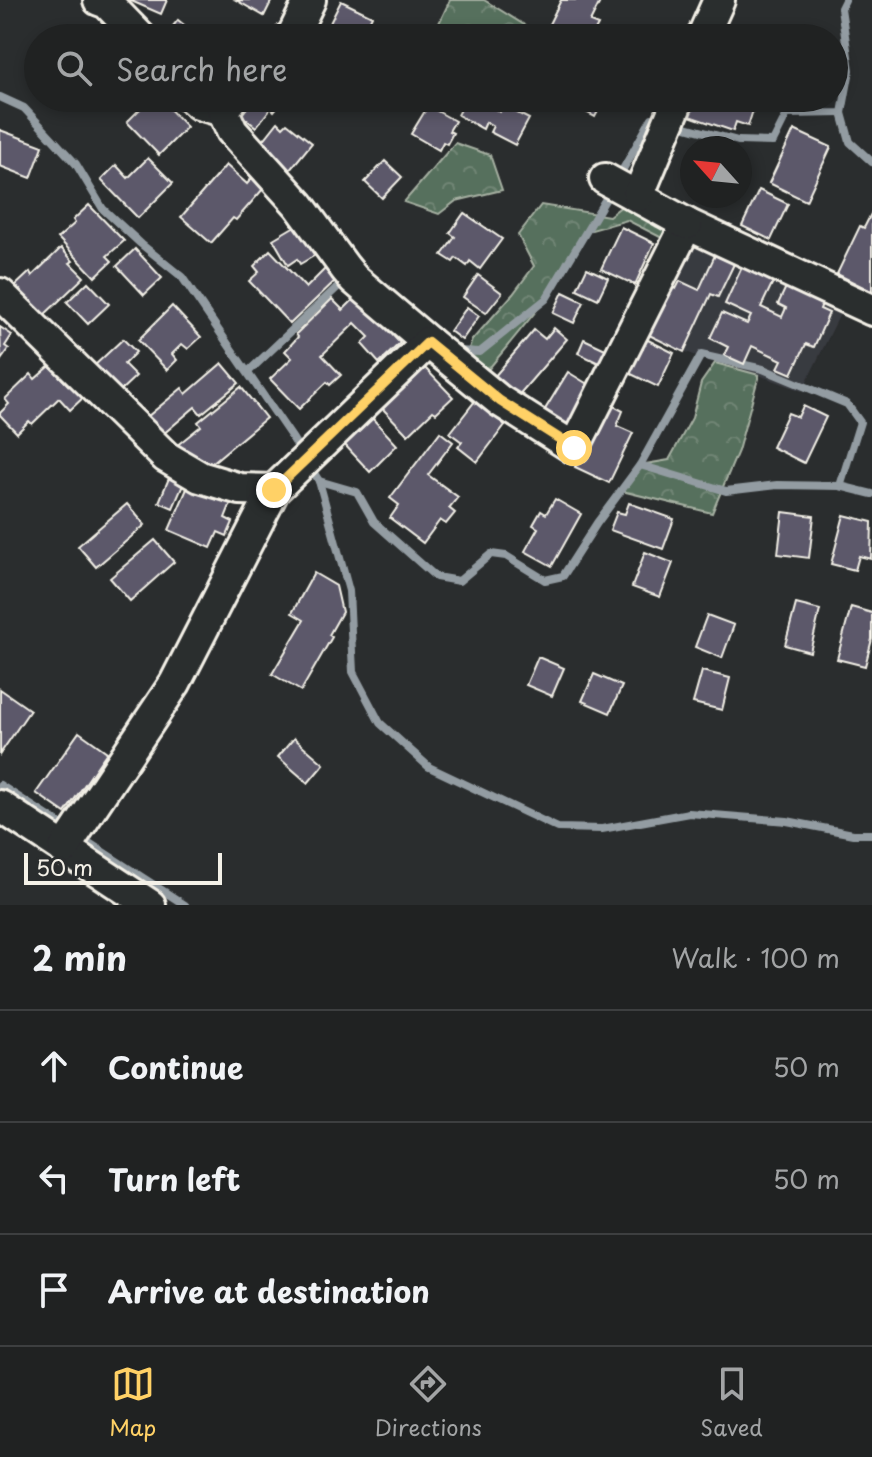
<!DOCTYPE html>
<html lang="en">
<head>
<meta charset="utf-8">
<style>
	:root { --surface:#202222; --page:#2d2f2f; --text:#f1f3f6; --muted:#a2a4a5; --line:#3d3f40; --accent:#ffd166 }
	body { margin:0; font-family:"Playpen Sans",sans-serif; background:var(--page); color:var(--text) }
	.compass { position:absolute; left:680px; top:136px; width:72px; height:72px; border-radius:50%; background:var(--surface); box-shadow:0 4px 12px #0003; rotate:297deg }
	.scale { position:absolute; left:24px; bottom:20px; width:198px; box-sizing:border-box; padding-left:8px; border:4px solid #f4f1e8; border-top:0; font-size:22px; line-height:28px; white-space:nowrap; color:#f4f1e8; -webkit-text-stroke:6px #2a2d2e; paint-order:stroke }
	.stop { position:absolute; width:24px; height:24px; margin:-18px; border:6px solid #ffd166; border-radius:50%; background:#fff }
	.stop.end { background:#ffd166; border-color:#fff; box-shadow:0 2px 8px #0008 }
	.list { margin:0; padding:0; list-style:none }
	h2 { display:flex; justify-content:space-between; align-items:center; height:104px; margin:0; padding:0 32px; font-size:34px }
	h2 small { font-size:26px; font-weight:400; color:var(--muted) }
	.list li { display:grid; grid-template-columns:52px 1fr auto; gap:24px; align-items:center; box-sizing:border-box; height:112px; padding:0 32px; border-top:2px solid var(--line) }
	.list b { display:block; font-size:30px; white-space:nowrap }
	.list em { font-size:26px; font-style:normal; color:var(--muted) }
	.icon { flex:none; width:44px; height:44px; fill:none; stroke:currentColor; stroke-width:2; stroke-linecap:round; stroke-linejoin:round }
	.map { position:relative; flex:none; width:872px; height:905px; overflow:hidden }
	.search { position:absolute; background:var(--surface); box-shadow:0 4px 12px #0003; left:24px; right:24px; top:24px; height:88px; display:flex; align-items:center; gap:20px; box-sizing:border-box; padding:0 28px; border-radius:44px; color:var(--muted); font-size:30px }
	.sheet { height:440px; background:var(--surface) }
	nav { display:flex; justify-content:space-around; align-items:center; box-sizing:border-box; height:112px; border-top:2px solid var(--line); background:var(--surface); font-size:22px; color:var(--muted) }
	nav a { display:grid; justify-items:center; gap:4px }
	nav .on { color:var(--accent) }
	.map>svg:first-child { display:block }
</style>
</head>
<body>
<div class="map">
<svg width="872" height="905" viewBox="0 0 872 905">
	<defs>
		<pattern id="forest-crowns" width="20" height="18" patternUnits="userSpaceOnUse" patternTransform="scale(2)"><rect width="20" height="18" fill="#57705d"/><path d="M2 6a3 3 0 1 1 6 0M12 15a3 3 0 1 1 6 0" fill="none" stroke="#708574"/></pattern>
	</defs>
	<rect width="100%" height="100%" fill="#2a2d2e"/>
	<filter id="ink" filterUnits="userSpaceOnUse"><feTurbulence type="fractalNoise" baseFrequency=".0125" numOctaves="2"/><feDisplacementMap in="SourceGraphic" scale="16" xChannelSelector="R" yChannelSelector="G"/><feConvolveMatrix kernelMatrix="1 2 1 2 8 2 1 2 1" color-interpolation-filters="sRGB"/></filter>
	<g filter="url(#ink)">
		<path fill="#393a40" d="M 689,237 L 844,306 L 802,391 L 759,375 L 715,363 L 642,335 Z"/>
		<g fill="url(#forest-crowns)" stroke="#a6b0a2" stroke-width="2">
			<path d="M 450,0 L 484,0 L 539,34 L 537,38 L 432,38 Z"/>
			<path d="M 455,143 L 490,155 L 502,190 L 456,201 L 439,214 L 404,202 Z"/>
			<path d="M 631,199 L 674,224 L 668,241 L 627,220 L 588,231 L 546,299 L 482,377 L 464,362 L 472,340 L 513,294 L 534,266 L 518,235 L 541,205 L 609,216 Z"/>
			<path d="M 715,363 L 759,375 L 738,451 L 712,513 L 622,491 L 640,465 L 669,460 L 692,418 L 701,383 Z"/>
		</g>
		<g fill="none" stroke-linecap="round" stroke-linejoin="round">
			<g stroke="#939ca2" stroke-width="8">
				<path d="M 0,97 L 24,108 L 76,164 L 103,209 L 141,244 L 182,277 L 293,439 L 319,481 L 349,591 L 353,672 L 380,723 L 429,767 L 558,828 L 602,829 L 689,813 L 787,821 L 853,834 L 872,834"/>
				<path d="M 842,113 L 850,142 L 872,162"/>
				<path d="M 618,178 L 652,118 L 738,141 L 773,142 L 787,114 L 842,113 L 850,70 L 841,8 L 845,0"/>
				<path d="M 454,349 L 456,351 L 480,352 L 546,299 L 611,190"/>
				<path d="M 248,372 L 346,279"/>
				<path d="M 640,465 L 701,355 L 763,369 L 847,404 L 860,422 L 840,486"/>
				<path d="M 319,481 L 357,492 L 374,522 L 436,577 L 459,581 L 491,554 L 506,556 L 545,580 L 563,576 L 597,523 L 640,465 L 726,491 L 777,485 L 840,486 L 872,494"/>
				<path d="M 0,785 L 185,905"/>
			</g>
		</g>
		<g fill="#5b596b" stroke="#f4f1e8" stroke-width="2">
			<path d="M 129,0 L 167,0 L 161,14 Z"/>
			<path d="M 236,0 L 272,0 L 264,16 Z"/>
			<path d="M 561,0 L 601,0 L 590,22 L 598,25 L 591,38 L 542,38 Z"/>
			<path d="M 341,1 L 372,16 L 361,38 L 349,38 L 328,27 Z"/>
			<path d="M 178,20 L 200,38 L 163,38 Z"/>
			<path d="M 151,98 L 159,98 L 187,127 L 159,155 L 127,122 Z"/>
			<path d="M 252,98 L 282,98 L 284,99 L 274,111 L 271,108 L 256,127 L 240,114 Z"/>
			<path d="M 467,98 L 489,98 L 497,102 L 493,108 L 500,112 L 504,106 L 529,119 L 515,145 L 490,132 L 493,126 L 486,122 L 483,129 L 458,115 Z"/>
			<path d="M 560,98 L 605,98 L 595,117 Z"/>
			<path d="M 692,98 L 728,98 L 754,107 L 748,126 L 736,122 L 733,131 L 686,115 Z"/>
			<path d="M 428,106 L 455,121 L 449,131 L 453,133 L 447,144 L 443,142 L 439,150 L 411,134 Z"/>
			<path d="M 278,122 L 283,127 L 287,123 L 312,143 L 289,171 L 264,151 L 269,145 L 263,141 Z"/>
			<path d="M 0,130 L 43,146 L 31,178 L 0,166 Z"/>
			<path d="M 794,130 L 831,147 L 806,201 L 769,183 Z"/>
			<path d="M 148,158 L 173,183 L 138,218 L 101,180 L 116,165 L 128,178 Z"/>
			<path d="M 385,161 L 402,177 L 382,198 L 365,182 Z"/>
			<path d="M 226,165 L 247,184 L 252,178 L 263,189 L 236,220 L 233,218 L 211,243 L 181,217 Z"/>
			<path d="M 759,190 L 788,204 L 771,240 L 742,226 Z"/>
			<path d="M 89,205 L 124,241 L 107,256 L 112,261 L 95,277 L 58,238 L 75,223 L 73,220 Z"/>
			<path d="M 872,212 L 872,290 L 871,291 L 837,274 L 860,226 L 864,228 Z"/>
			<path d="M 464,213 L 502,239 L 480,269 L 470,261 L 467,266 L 456,258 L 453,262 L 442,255 L 455,237 L 450,233 Z"/>
			<path d="M 300,223 L 319,253 L 300,264 L 297,259 L 288,265 L 273,239 Z"/>
			<path d="M 621,227 L 654,243 L 635,285 L 601,269 Z"/>
			<path d="M 61,248 L 73,261 L 70,263 L 84,277 L 42,317 L 14,287 L 30,272 L 32,276 Z"/>
			<path d="M 135,249 L 162,278 L 144,295 L 117,266 Z"/>
			<path d="M 270,250 L 306,288 L 326,268 L 337,279 L 290,324 L 249,281 L 259,272 L 254,266 Z"/>
			<path d="M 715,255 L 734,264 L 718,297 L 711,294 L 684,352 L 647,334 L 669,286 L 676,289 L 680,281 L 699,290 Z"/>
			<path d="M 742,267 L 773,282 L 761,307 L 782,317 L 786,308 L 778,304 L 786,287 L 822,304 L 820,309 L 829,313 L 814,347 L 806,344 L 792,374 L 778,368 L 782,360 L 752,346 L 744,364 L 724,355 L 728,347 L 710,338 L 722,313 L 747,324 L 751,316 L 725,304 Z"/>
			<path d="M 587,268 L 608,278 L 598,299 L 577,289 Z"/>
			<path d="M 478,275 L 502,293 L 486,313 L 463,297 Z"/>
			<path d="M 88,282 L 109,304 L 88,324 L 67,302 Z"/>
			<path d="M 563,292 L 584,302 L 574,323 L 553,313 Z"/>
			<path d="M 356,297 L 400,343 L 379,363 L 362,344 L 369,337 L 355,323 L 322,355 L 341,375 L 330,385 L 327,382 L 299,409 L 270,379 L 292,358 L 285,351 L 298,337 L 296,334 L 332,299 L 343,310 Z"/>
			<path d="M 172,306 L 201,337 L 188,349 L 182,344 L 172,354 L 177,360 L 167,370 L 138,340 Z"/>
			<path d="M 467,307 L 479,316 L 462,340 L 450,331 Z"/>
			<path d="M 0,327 L 12,335 L 5,346 L 9,349 L 1,360 Z"/>
			<path d="M 554,328 L 567,339 L 517,397 L 494,377 L 534,330 L 545,339 Z"/>
			<path d="M 123,339 L 136,352 L 124,364 L 136,376 L 119,392 L 94,366 Z"/>
			<path d="M 584,339 L 614,353 L 607,367 L 578,353 Z"/>
			<path d="M 646,339 L 674,353 L 658,387 L 629,373 Z"/>
			<path d="M 222,363 L 239,383 L 201,414 L 195,407 L 162,435 L 147,417 L 182,388 L 186,394 Z"/>
			<path d="M 50,366 L 68,385 L 72,381 L 86,395 L 70,410 L 59,398 L 32,424 L 29,421 L 17,433 L 0,415 L 0,413 L 9,404 L 5,399 L 31,374 L 35,379 Z"/>
			<path d="M 423,366 L 453,397 L 436,413 L 433,411 L 408,435 L 380,406 Z"/>
			<path d="M 568,372 L 594,388 L 567,432 L 541,416 Z"/>
			<path d="M 241,387 L 266,418 L 206,468 L 184,455 L 176,446 L 201,426 L 198,422 Z"/>
			<path d="M 475,401 L 505,425 L 477,462 L 458,447 L 462,442 L 450,433 Z"/>
			<path d="M 610,404 L 623,411 L 617,426 L 633,433 L 609,483 L 575,467 L 590,436 Z"/>
			<path d="M 803,406 L 826,417 L 804,463 L 772,447 L 788,413 L 798,417 Z"/>
			<path d="M 372,418 L 397,445 L 370,472 L 344,444 Z"/>
			<path d="M 440,432 L 453,442 L 428,475 L 458,497 L 449,508 L 455,513 L 446,524 L 440,520 L 423,543 L 390,518 L 399,505 L 390,498 Z"/>
			<path d="M 169,478 L 183,485 L 173,508 L 159,502 Z"/>
			<path d="M 189,484 L 231,503 L 225,518 L 233,522 L 227,536 L 218,532 L 211,548 L 169,530 Z"/>
			<path d="M 555,499 L 581,514 L 552,566 L 525,551 L 538,528 L 533,525 L 541,511 L 546,514 Z"/>
			<path d="M 629,503 L 674,519 L 663,549 L 610,530 L 617,512 L 625,514 Z"/>
			<path d="M 127,504 L 145,525 L 96,567 L 78,546 Z"/>
			<path d="M 783,512 L 814,516 L 809,558 L 778,554 Z"/>
			<path d="M 844,515 L 872,522 L 871,559 L 859,556 L 855,570 L 831,564 Z"/>
			<path d="M 155,540 L 174,562 L 130,601 L 110,578 Z"/>
			<path d="M 645,552 L 673,563 L 660,597 L 632,587 Z"/>
			<path d="M 314,573 L 336,586 L 342,612 L 329,635 L 332,637 L 301,691 L 272,674 L 304,620 L 292,613 Z"/>
			<path d="M 796,604 L 820,610 L 810,652 L 785,645 Z"/>
			<path d="M 851,607 L 872,613 L 872,639 L 865,666 L 837,659 Z"/>
			<path d="M 707,615 L 734,625 L 722,658 L 695,647 Z"/>
			<path d="M 538,657 L 564,668 L 552,696 L 526,685 Z"/>
			<path d="M 702,671 L 730,678 L 722,710 L 693,703 Z"/>
			<path d="M 594,674 L 622,686 L 610,713 L 582,701 Z"/>
			<path d="M 0,689 L 30,710 L 0,754 Z"/>
			<path d="M 79,732 L 107,752 L 65,813 L 36,793 Z"/>
			<path d="M 294,738 L 324,764 L 308,783 L 278,757 Z"/>
		</g>
		<g fill="none" stroke-linecap="round" stroke-linejoin="round">
			<defs>
				<g id="minor">
					<path d="M 99,0 L 107,3 L 141,38"/>
					<path d="M 289,38 L 293,35 L 310,0"/>
					<path d="M 702,38 L 719,0"/>
					<path d="M 192,98 L 199,104 L 223,111"/>
					<path d="M 233,98 L 223,111 L 232,131 L 299,205 L 345,268 L 354,279 L 428,342 L 500,401 L 574,448 L 687,224 L 872,310"/>
					<path d="M 605,179 L 687,224"/>
					<path d="M 638,196 L 679,98"/>
					<path d="M 0,294 L 166,457 L 200,477 L 240,489 L 274,490"/>
					<path d="M 0,806 L 150,905"/>
					<path d="M 64,849 L 175,683 L 274,490 L 428,342"/>
				</g>
			</defs>
			<use href="#minor" stroke="#f4f1e8" stroke-width="36"/>
			<use href="#minor" stroke="#2a2d2e" stroke-width="30"/>
		</g>
	</g>
	<g fill="none" stroke-linecap="round" stroke-linejoin="round" filter="url(#ink)">
		<path stroke="#ffd166" stroke-width="10" d="M 274,490 L 428,342 L 500,401 L 574,448"/>
	</g>
</svg>
<svg class="compass" viewBox="-18 -18 36 36"><path d="M0-13l5 13h-10z" fill="#e53935"/><path d="M0 13l5-13h-10z" fill="#a2a4a5"/></svg>
<div class="scale">50 m</div>
<div class="stop" style="left:574px;top:448px"></div>
<div class="stop end" style="left:274px;top:490px"></div>
<div class="search"><svg class="icon" aria-label="search" viewBox="0 0 24 24"><circle cx="10" cy="10" r="6"/><path d="M15 15l6 6"/></svg>Search here</div>
</div>
<section class="sheet">
<h2>2 min<small>Walk · 100 m</small></h2>
<ul class="list">
<li><svg class="icon" aria-label="ahead" viewBox="0 0 24 24"><path d="M12 20V5M6 11l6-6 6 6"/></svg><div><b>Continue</b></div><em>50 m</em></li>
<li><svg class="icon" aria-label="left" viewBox="0 0 24 24"><path d="M17 20v-9H6M10 6l-5 5 5 5"/></svg><div><b>Turn left</b></div><em>50 m</em></li>
<li><svg class="icon" aria-label="arrive" viewBox="0 0 24 24"><path d="M6 21V4h12l-3 4 3 4H6"/></svg><div><b>Arrive at destination</b></div></li>
</ul>
</section>
<nav>
<a class="on"><svg class="icon" aria-label="map" viewBox="0 0 24 24"><path d="M3 6l6-2 6 2 6-2v14l-6 2-6-2-6 2zM9 4v14M15 6v14"/></svg>Map</a>
<a><svg class="icon" aria-label="directions" viewBox="0 0 24 24"><path d="M12 3l9 9-9 9-9-9zM9 14v-3h6M13 9l2 2-2 2"/></svg>Directions</a>
<a><svg class="icon" aria-label="saved" viewBox="0 0 24 24"><path d="M7 4h10v16l-5-4-5 4z"/></svg>Saved</a>
</nav>
</body>
</html>
